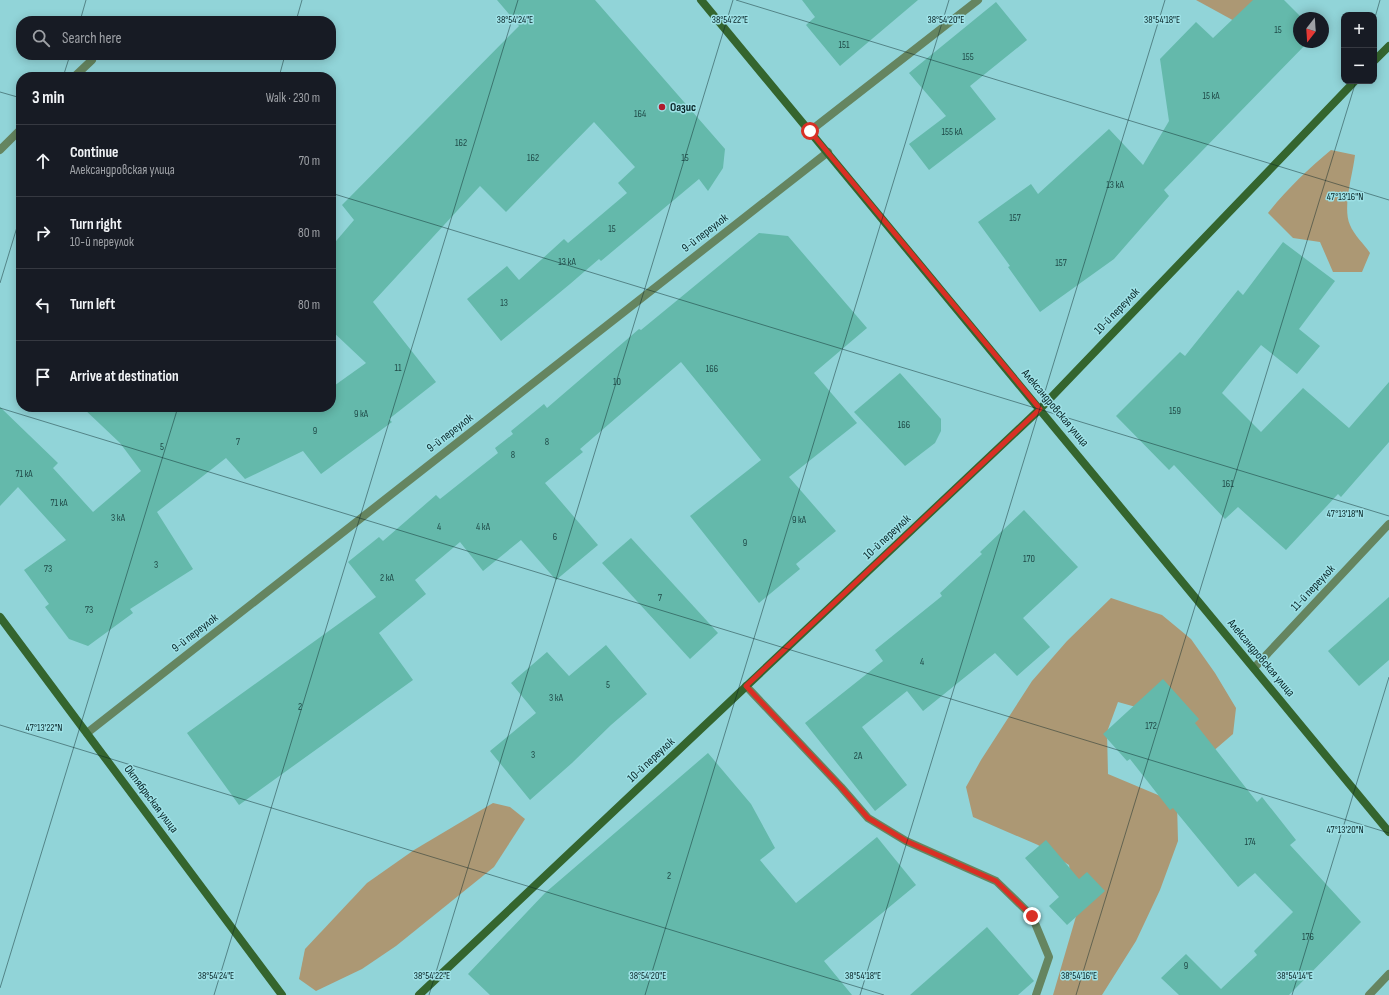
<!DOCTYPE html>
<html lang="en">
<head>
<meta charset="utf-8">
<style>
	:root { --surface:#171b24; --page:#242831; --text:#f1f3f6; --muted:#9ea1a6; --line:#363941 }
	body { margin:0; font-family:"Sofia Sans Condensed",sans-serif; background:var(--page); color:var(--text) }
	.controls { position:absolute; right:12px; top:12px; display:grid; overflow:hidden; border-radius:8px; box-shadow:0 2px 10px #0003 }
	.controls button { width:36px; height:36px; display:grid; place-items:center; padding:0; border:0; border-bottom:1px solid var(--line); background:var(--surface); color:var(--text); font:20px sans-serif }
	.compass { position:absolute; left:1293px; top:12px; width:36px; height:36px; border-radius:50%; background:var(--surface); box-shadow:0 2px 10px #0003; rotate:197deg }
	.stop { position:absolute; width:12px; height:12px; margin:-9px; border:3px solid #d93025; border-radius:50%; background:#fff }
	.stop.end { background:#d93025; border-color:#fff; box-shadow:0 1px 4px #0008 }
	.list { margin:0; padding:0; list-style:none }
	h2 { display:flex; justify-content:space-between; align-items:center; height:52px; margin:0; padding:0 16px; font-size:17px }
	h2 small { font-size:13px; font-weight:400; color:var(--muted) }
	.list li { display:grid; grid-template-columns:26px 1fr auto; gap:12px; align-items:center; box-sizing:border-box; height:72px; padding:0 16px; border-top:1px solid var(--line) }
	.list b { display:block; font-size:15px; white-space:nowrap }
	.list p { margin:0; font-size:13px; white-space:nowrap; color:var(--muted) }
	.list em { font-size:13px; font-style:normal; color:var(--muted) }
	.icon { flex:none; width:22px; height:22px; fill:none; stroke:currentColor; stroke-width:2; stroke-linecap:round; stroke-linejoin:round }
	.map { position:relative; flex:none; width:1389px; height:995px; overflow:hidden }
	.search { position:absolute; background:var(--surface); box-shadow:0 2px 10px #0003; left:16px; top:16px; width:320px; height:44px; display:flex; align-items:center; gap:10px; box-sizing:border-box; padding:0 14px; border-radius:16px; color:var(--muted); font-size:15px }
	.panel { position:absolute; background:var(--surface); box-shadow:0 2px 10px #0003; left:16px; top:72px; width:320px; height:340px; border-radius:16px }
	.map>svg:first-child { display:block }
</style>
</head>
<body>
<div class="map">
<svg width="1389" height="995" viewBox="0 0 1389 995">
	<rect width="100%" height="100%" fill="#91d4d8"/>
	<g fill="#ac9874">
		<path d="M 1196,0 L 1266,0 L 1238,23 Z"/>
		<path d="M 1331,150 L 1355,155 C 1353,174 1342,207 1350,225 C 1354,235 1364,244 1370,253 L 1362,272 L 1333,272 L 1320,242 L 1293,238 L 1268,213 C 1287,189 1308,169 1331,150 Z"/>
		<path d="M 1111,598 L 1162,615 L 1191,639 L 1215,673 L 1236,708 L 1233,734 L 1204,759 L 1161,714 L 1118,702 L 1107,732 L 1108,774 L 1177,803 L 1178,841 L 1160,890 L 1136,941 L 1102,995 L 1053,995 L 1077,913 L 1069,865 L 1038,845 L 973,817 L 966,787 L 981,760 L 1032,681 L 1067,641 Z"/>
		<path d="M 493,803 L 510,807 L 525,819 L 494,867 L 396,946 L 362,969 L 316,991 L 299,979 L 305,949 L 367,883 L 414,850 Z"/>
	</g>
	<g fill="#64b9ab">
		<path d="M 497,0 L 595,0 L 725,149 L 723,168 L 708,191 L 699,179 L 601,261 L 599,259 L 570,284 L 501,341 L 467,299 L 507,266 L 519,280 L 564,239 L 568,243 L 627,193 L 618,183 L 635,167 L 594,122 L 506,212 L 480,186 L 373,302 L 436,382 L 389,419 L 392,422 L 321,474 L 303,451 L 245,479 L 226,458 L 157,512 L 193,569 L 130,609 L 133,613 L 88,646 L 69,639 L 45,607 L 49,604 L 24,570 L 66,540 L 18,487 L 0,506 L 0,407 L 58,463 L 53,468 L 93,512 L 141,471 L 120,443 L 82,407 L 331,407 L 331,388 L 366,363 L 331,330 L 331,247 L 354,220 L 342,205 L 519,26 Z"/>
		<path d="M 802,0 L 918,0 L 840,66 L 806,25 L 815,17 Z"/>
		<path d="M 1253,0 L 1284,0 L 1302,18 L 1299,18 L 1299,42 L 1308,42 L 1164,190 L 1169,196 L 1114,259 L 1040,312 L 1008,267 L 1010,266 L 978,222 L 1031,184 L 1038,194 L 1109,129 L 1143,165 L 1169,121 L 1160,59 L 1196,22 L 1213,38 Z"/>
		<path d="M 996,2 L 1027,40 L 970,86 L 996,119 L 929,170 L 909,144 L 946,116 L 909,73 Z"/>
		<path d="M 759,233 L 788,236 L 867,328 L 814,373 L 857,423 L 789,477 L 836,531 L 796,564 L 800,569 L 759,603 L 690,516 L 761,460 L 681,362 L 580,449 L 583,452 L 545,483 L 598,545 L 556,580 L 521,540 L 483,571 L 460,542 L 415,580 L 426,594 L 379,633 L 413,680 L 239,805 L 187,733 L 376,597 L 348,562 L 379,537 L 383,541 L 436,495 L 440,499 L 498,453 L 495,448 L 513,434 L 511,431 L 544,404 L 547,408 L 639,329 L 641,330 Z"/>
		<path d="M 1283,242 L 1335,281 L 1299,329 L 1320,346 L 1297,374 L 1261,345 L 1222,393 L 1261,432 L 1303,388 L 1349,428 L 1389,382 L 1389,442 L 1341,497 L 1338,494 L 1286,550 L 1238,507 L 1225,519 L 1174,465 L 1169,470 L 1116,416 L 1180,352 L 1185,356 L 1238,290 L 1243,295 Z"/>
		<path d="M 900,373 L 941,419 L 941,431 L 935,443 L 905,466 L 854,412 Z"/>
		<path d="M 1024,510 L 1078,567 L 1023,618 L 1050,647 L 1017,676 L 995,653 L 923,711 L 907,691 L 862,727 L 907,785 L 875,811 L 805,723 L 883,661 L 875,650 L 942,596 L 940,593 L 982,554 L 980,552 Z"/>
		<path d="M 631,538 L 718,633 L 690,659 L 602,563 Z"/>
		<path d="M 1389,597 L 1389,660 L 1359,686 L 1328,651 Z"/>
		<path d="M 606,645 L 647,694 L 611,725 L 572,763 L 530,800 L 490,751 L 536,713 L 511,683 L 547,652 L 569,676 Z"/>
		<path d="M 1163,679 L 1199,719 L 1195,723 L 1257,802 L 1262,797 L 1296,840 L 1290,845 L 1361,922 L 1289,995 L 1179,995 L 1161,978 L 1186,954 L 1221,989 L 1257,955 L 1254,951 L 1293,912 L 1255,873 L 1238,887 L 1173,808 L 1170,810 L 1130,759 L 1127,761 L 1103,734 Z"/>
		<path d="M 708,753 L 751,804 L 775,848 L 760,860 L 796,903 L 877,837 L 916,885 L 824,961 L 852,995 L 490,995 L 468,974 L 545,893 Z"/>
		<path d="M 1046,840 L 1079,879 L 1087,872 L 1105,891 L 1067,925 L 1049,906 L 1059,897 L 1025,858 Z"/>
		<path d="M 987,927 L 1034,981 L 1018,995 L 910,995 Z"/>
	</g>
	<g fill="none" stroke-linecap="round" stroke-linejoin="round">
		<g stroke="#658560" stroke-width="8">
			<path d="M 810,131 L 978,0"/>
			<path d="M 746,686 L 841,787 L 868,818 L 906,841 L 996,881 L 1032,916 L 1049,957 L 1036,995"/>
		</g>
		<g stroke="#658560" stroke-width="8">
			<path d="M 74,77 L 92,60"/>
			<path d="M 0,150 L 21,129"/>
			<path d="M 1254,668 L 1389,524"/>
			<path d="M 87,733 L 828,152"/>
			<path d="M 1369,995 L 1389,974"/>
		</g>
		<g stroke="#34652e" stroke-width="8">
			<path d="M 701,0 L 1389,832"/>
			<path d="M 1374,61 L 1389,46"/>
			<path d="M 0,617 L 282,995"/>
			<path d="M 419,995 L 1040,409 L 1355,81"/>
		</g>
	</g>
	<g fill="none" stroke-linecap="round" stroke-linejoin="round">
		<path stroke="#d93025" stroke-width="5" d="M 810,131 L 1040,409 L 746,686 L 841,787 L 868,818 L 906,841 L 996,881 L 1032,916"/>
	</g>
	<path fill="none" stroke="#082426" stroke-width="1" stroke-opacity="0.45" d="M 736,0 L 1389,200M 80,21 L 86,0M 296,21 L 302,0M 1374,21 L 1380,0M 63,77 L 70,55M 279,77 L 285,55M 0,92 L 21,98M 331,193 L 1389,516M 0,283 L 21,214M 0,408 L 1389,833M 0,725 L 884,995M 0,988 L 178,407M 214,995 L 518,0M 429,995 L 733,0M 645,995 L 949,0M 860,995 L 1165,0M 1076,995 L 1356,81M 1292,995 L 1389,677"/>
	<circle fill="#ae1b2d" stroke="#9ee1e6" stroke-width="1.5" cx="662" cy="107" r="4"/>
	<g text-anchor="middle" dominant-baseline="central" stroke-width="3" stroke-linejoin="round" paint-order="stroke">
		<g font-size="10" fill="#1f4947">
			<text x="1278" y="30">15</text>
			<text x="844" y="45">151</text>
			<text x="968" y="57">155</text>
			<text x="1211" y="96">15 кА</text>
			<text x="640" y="114">164</text>
			<text x="952" y="132">155 кА</text>
			<text x="461" y="143">162</text>
			<text x="533" y="158">162</text>
			<text x="685" y="158">15</text>
			<text x="1115" y="185">13 кА</text>
			<text x="1015" y="218">157</text>
			<text x="612" y="229">15</text>
			<text x="567" y="262">13 кА</text>
			<text x="1061" y="263">157</text>
			<text x="504" y="303">13</text>
			<text x="398" y="368">11</text>
			<text x="712" y="369">166</text>
			<text x="617" y="382">10</text>
			<text x="1175" y="411">159</text>
			<text x="361" y="414">9 кА</text>
			<text x="904" y="425">166</text>
			<text x="315" y="431">9</text>
			<text x="238" y="442">7</text>
			<text x="547" y="442">8</text>
			<text x="162" y="447">5</text>
			<text x="513" y="455">8</text>
			<text x="24" y="474">71 кА</text>
			<text x="1228" y="484">161</text>
			<text x="59" y="503">71 кА</text>
			<text x="118" y="518">3 кА</text>
			<text x="799" y="520">9 кА</text>
			<text x="439" y="527">4</text>
			<text x="483" y="527">4 кА</text>
			<text x="555" y="537">6</text>
			<text x="745" y="543">9</text>
			<text x="1029" y="559">170</text>
			<text x="156" y="565">3</text>
			<text x="48" y="569">73</text>
			<text x="387" y="578">2 кА</text>
			<text x="660" y="598">7</text>
			<text x="89" y="610">73</text>
			<text x="922" y="662">4</text>
			<text x="608" y="685">5</text>
			<text x="556" y="698">3 кА</text>
			<text x="300" y="707">2</text>
			<text x="1151" y="726">172</text>
			<text x="533" y="755">3</text>
			<text x="858" y="756">2А</text>
			<text x="1250" y="842">174</text>
			<text x="669" y="876">2</text>
			<text x="1308" y="937">176</text>
			<text x="1186" y="966">9</text>
		</g>
		<g font-size="12" font-weight="bold" fill="#082426" stroke="#9ee1e6" text-anchor="start">
			<text x="670" y="107">Оазис</text>
		</g>
		<g font-size="12" fill="#082426" stroke="#9ee1e6">
			<text transform="translate(705 233) rotate(-38)">9-й переулок</text>
			<text transform="translate(1117 311) rotate(-46)">10-й переулок</text>
			<text transform="translate(1055 408) rotate(50)">Александровская улица</text>
			<text transform="translate(450 433) rotate(-38)">9-й переулок</text>
			<text transform="translate(887 537) rotate(-43)">10-й переулок</text>
			<text transform="translate(1313 588) rotate(-47)">11-й переулок</text>
			<text transform="translate(195 633) rotate(-38)">9-й переулок</text>
			<text transform="translate(1261 658) rotate(50)">Александровская улица</text>
			<text transform="translate(651 760) rotate(-43)">10-й переулок</text>
			<text transform="translate(151 799) rotate(53)">Октябрьская улица</text>
		</g>
	</g>
	<g font-size="10" text-anchor="middle" fill="#082426" stroke="#9ee1e6" stroke-width="3" stroke-linejoin="round" paint-order="stroke">
		<text x="515" y="23">38°54'24"E</text>
		<text x="730" y="23">38°54'22"E</text>
		<text x="946" y="23">38°54'20"E</text>
		<text x="1162" y="23">38°54'18"E</text>
		<text x="1345" y="200">47°13'16"N</text>
		<text x="1345" y="517">47°13'18"N</text>
		<text x="44" y="731">47°13'22"N</text>
		<text x="1345" y="833">47°13'20"N</text>
		<text x="216" y="979">38°54'24"E</text>
		<text x="432" y="979">38°54'22"E</text>
		<text x="648" y="979">38°54'20"E</text>
		<text x="863" y="979">38°54'18"E</text>
		<text x="1079" y="979">38°54'16"E</text>
		<text x="1295" y="979">38°54'14"E</text>
	</g>
</svg>
<div class="controls">
<button>+</button>
<button>−</button>
</div>
<svg class="compass" viewBox="-18 -18 36 36"><path d="M0-13l5 13h-10z" fill="#e53935"/><path d="M0 13l5-13h-10z" fill="#9ea1a6"/></svg>
<div class="stop" style="left:810px;top:131px"></div>
<div class="stop end" style="left:1032px;top:916px"></div>
<div class="search"><svg class="icon" aria-label="search" viewBox="0 0 24 24"><circle cx="10" cy="10" r="6"/><path d="M15 15l6 6"/></svg>Search here</div>
<section class="panel">
<h2>3 min<small>Walk · 230 m</small></h2>
<ul class="list">
<li><svg class="icon" aria-label="ahead" viewBox="0 0 24 24"><path d="M12 20V5M6 11l6-6 6 6"/></svg><div><b>Continue</b><p>Александровская улица</p></div><em>70 m</em></li>
<li><svg class="icon" aria-label="right" viewBox="0 0 24 24"><path d="M7 20v-9h11M14 6l5 5-5 5"/></svg><div><b>Turn right</b><p>10-й переулок</p></div><em>80 m</em></li>
<li><svg class="icon" aria-label="left" viewBox="0 0 24 24"><path d="M17 20v-9H6M10 6l-5 5 5 5"/></svg><div><b>Turn left</b></div><em>80 m</em></li>
<li><svg class="icon" aria-label="arrive" viewBox="0 0 24 24"><path d="M6 21V4h12l-3 4 3 4H6"/></svg><div><b>Arrive at destination</b></div></li>
</ul>
</section>
</div>
</body>
</html>
